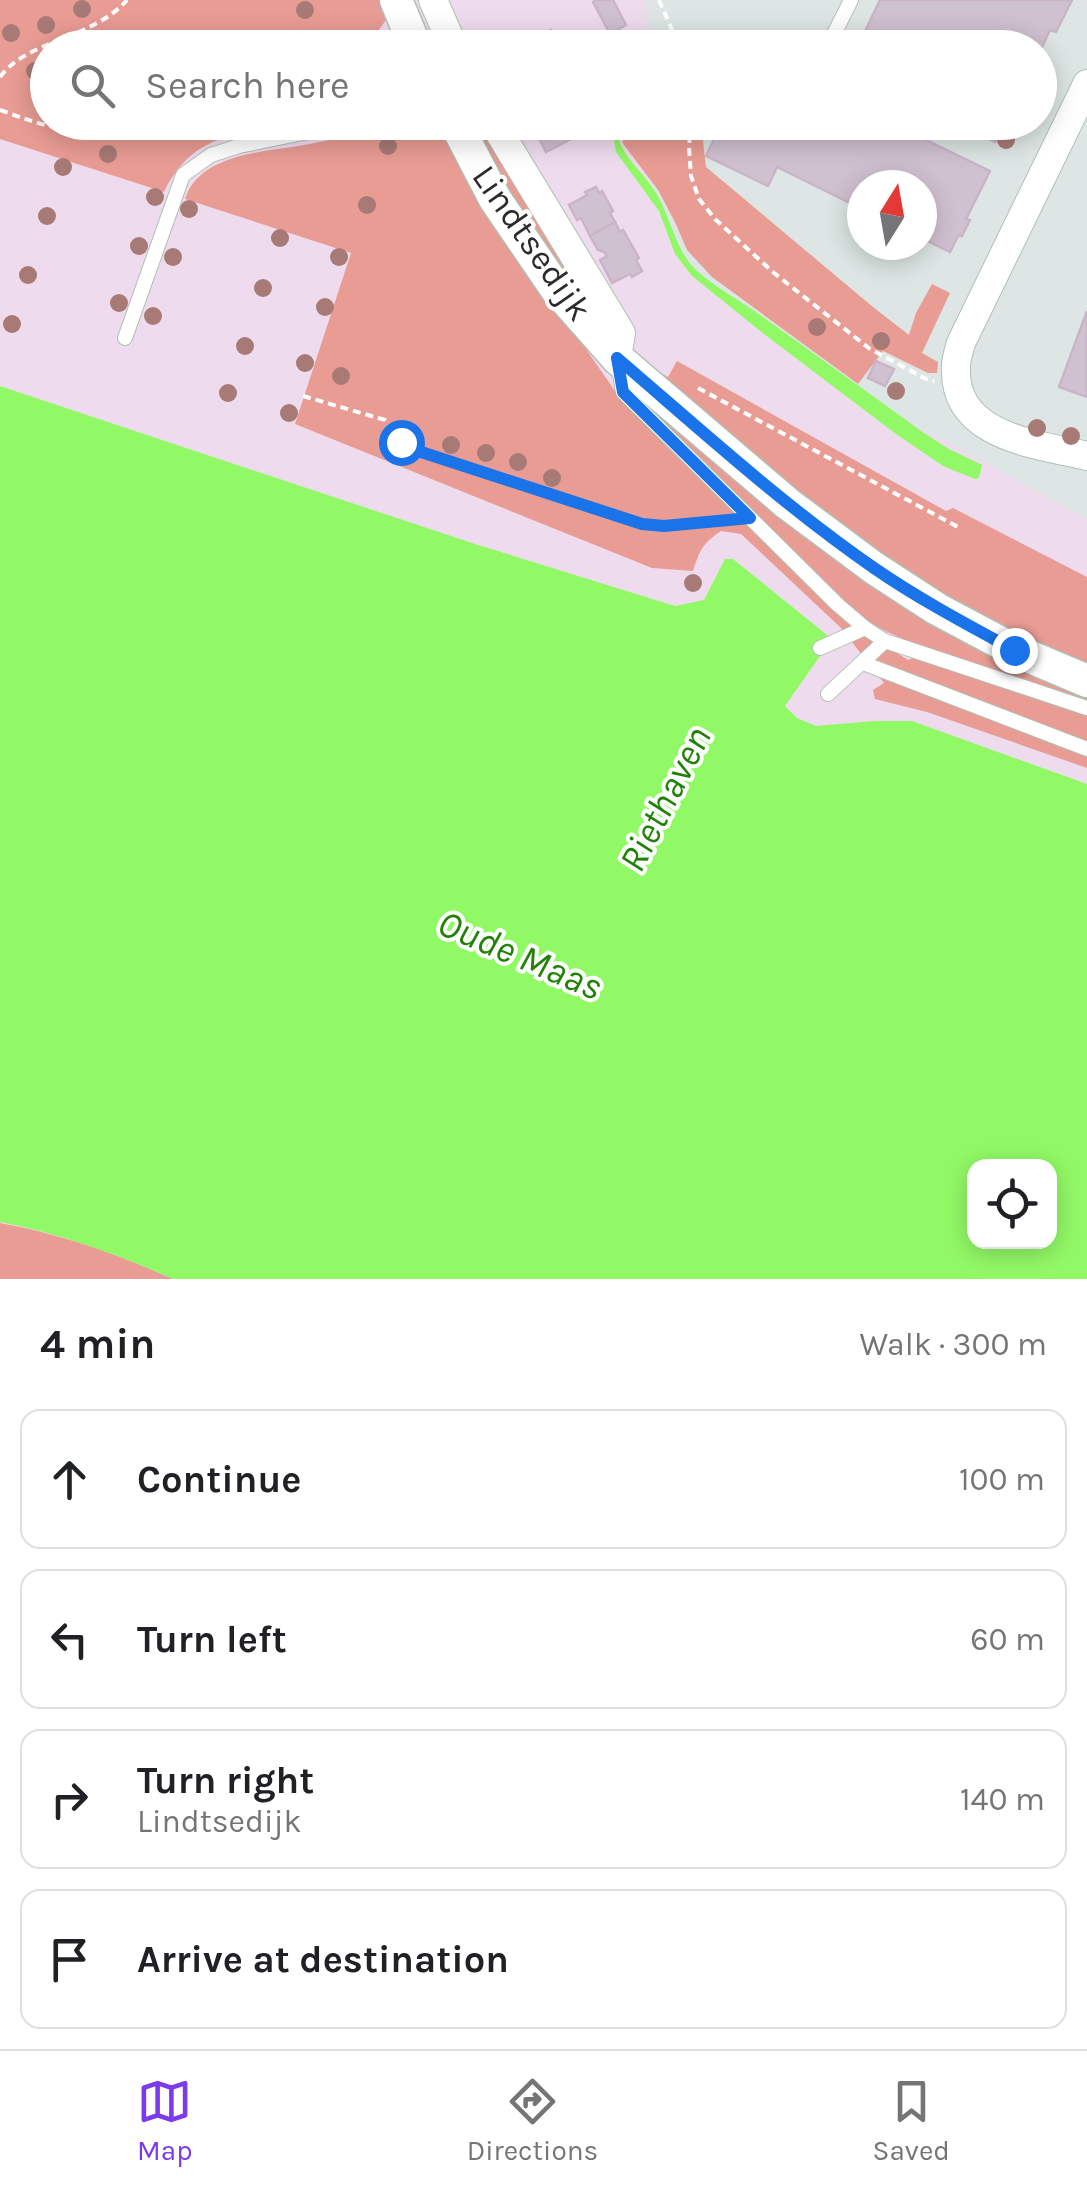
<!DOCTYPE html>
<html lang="en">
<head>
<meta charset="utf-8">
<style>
	:root { --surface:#fff; --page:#f2f2f2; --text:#202124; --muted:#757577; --line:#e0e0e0; --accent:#7c3aed }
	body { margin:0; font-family:Karla,sans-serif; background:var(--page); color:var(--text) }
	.controls { position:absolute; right:30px; bottom:30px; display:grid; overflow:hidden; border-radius:20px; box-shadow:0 5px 25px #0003 }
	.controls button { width:90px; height:90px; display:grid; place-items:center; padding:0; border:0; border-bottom:2px solid var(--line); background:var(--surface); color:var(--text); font:50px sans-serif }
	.compass { position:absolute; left:847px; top:170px; width:90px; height:90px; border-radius:50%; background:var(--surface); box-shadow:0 5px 25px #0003; rotate:11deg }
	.stop { position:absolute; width:30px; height:30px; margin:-22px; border:8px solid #1a73e8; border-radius:50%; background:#fff }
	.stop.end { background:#1a73e8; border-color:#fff; box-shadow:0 2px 10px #0008 }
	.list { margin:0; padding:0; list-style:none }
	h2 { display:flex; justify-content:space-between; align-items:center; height:130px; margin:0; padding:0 40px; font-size:42px }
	h2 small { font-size:32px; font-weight:400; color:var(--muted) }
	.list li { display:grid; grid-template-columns:65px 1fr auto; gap:30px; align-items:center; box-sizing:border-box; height:140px; margin:0 20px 20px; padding:0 20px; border:2px solid var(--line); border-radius:20px }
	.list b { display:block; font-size:38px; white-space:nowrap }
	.list p { margin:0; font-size:32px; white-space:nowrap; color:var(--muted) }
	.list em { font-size:32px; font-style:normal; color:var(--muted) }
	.icon { flex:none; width:55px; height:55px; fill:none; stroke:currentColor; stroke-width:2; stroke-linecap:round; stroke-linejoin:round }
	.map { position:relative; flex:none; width:1087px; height:1279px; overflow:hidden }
	.search { position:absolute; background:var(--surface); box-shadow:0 5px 25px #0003; left:30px; right:30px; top:30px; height:110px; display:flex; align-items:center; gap:25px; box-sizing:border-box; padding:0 35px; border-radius:55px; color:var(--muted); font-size:38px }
	.sheet { height:770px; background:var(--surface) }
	nav { display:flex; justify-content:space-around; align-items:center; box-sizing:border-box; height:140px; border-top:2px solid var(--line); background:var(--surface); font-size:28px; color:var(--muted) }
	nav a { display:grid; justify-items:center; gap:5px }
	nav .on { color:var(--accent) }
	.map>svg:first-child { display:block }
</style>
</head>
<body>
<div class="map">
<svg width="1087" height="1279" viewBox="0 0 1087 1279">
	<rect width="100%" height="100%" fill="#eedcee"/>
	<path fill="#dde6e4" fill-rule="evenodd" d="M 646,0 L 1087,0 L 1087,519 L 856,392 L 695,274 L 676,247 L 642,179 L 665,123 L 1040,122 L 1040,48 L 650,47 ZM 862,185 L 922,185 L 922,245 L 862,245 Z"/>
	<g fill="#e99c94">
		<path d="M 0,0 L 386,0 L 389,16 L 378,31 L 337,39 L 338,47 L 48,48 L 48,122 L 298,123 C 240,133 192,133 164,192 L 0,139 Z"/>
		<path d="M 387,123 L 440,123 L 574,324 L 588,352 L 622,401 L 847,621 L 908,660 L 913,658 L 1087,713 L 1087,768 L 927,712 L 875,699 L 873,690 L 884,683 L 841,628 L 741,534 L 721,531 C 702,544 700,550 693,571 L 652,568 L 295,424 L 351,253 L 185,199 C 200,152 269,152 310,144 C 336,139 362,132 387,123 Z"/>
		<path d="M 464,123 L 486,123 L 563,249 L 590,315 Z"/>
		<path d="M 663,123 L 701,123 L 706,167 L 873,307 L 909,335 L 916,313 L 932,284 L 950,293 L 922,353 L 938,362 L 937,373 L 928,373 L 883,351 L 858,384 L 712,277 L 687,250 L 675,222 L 658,190 L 624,145 L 622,141 L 663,125 Z"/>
		<path d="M 677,361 L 946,511 L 953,508 L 1087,577 L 1087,668 L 986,623 L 840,532 L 643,364 L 668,377 Z"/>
		<path d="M 635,395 L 1087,689 L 1087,703 C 1049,690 1012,678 974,665 C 929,650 890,637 851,611 Z"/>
		<path d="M 0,1223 C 61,1234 117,1254 173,1279 L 0,1279 Z"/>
	</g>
	<g fill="#92f966" fill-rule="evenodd">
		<path d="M 611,123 L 615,123 C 618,153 636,164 652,187 C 670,211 673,246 694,268 C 715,288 740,300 763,317 C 816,355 870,394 924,433 L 949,449 L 982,465 L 979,478 L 975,479 L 943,466 L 896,434 L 764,334 L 692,276 L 675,254 L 659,211 L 616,152 Z"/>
		<path d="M 0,386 L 475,544 L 675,606 L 704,600 L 725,559 L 733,559 L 832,639 L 785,706 L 797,718 L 816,726 L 874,721 L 912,721 L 1087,784 L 1087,1279 L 173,1279 C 117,1254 61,1234 0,1222 ZM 974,1166 L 1050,1166 L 1050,1242 L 974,1242 Z"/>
	</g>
	<g fill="#d0c1d0" stroke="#cab5c8" stroke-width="2.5">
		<path d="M 596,0 L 613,0 L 626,25 L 610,34 L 593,2 Z"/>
		<path d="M 880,0 L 1072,0 L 1056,32 L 1050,30 L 1040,51 L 1040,48 L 857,48 Z"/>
		<path d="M 551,30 L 558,45 L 553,48 L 533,48 L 530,40 Z"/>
		<path d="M 558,122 L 562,122 L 571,139 L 546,152 L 537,134 Z"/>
		<path d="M 722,122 L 889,122 L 990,171 L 966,219 L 970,220 L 962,236 L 958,236 L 950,252 L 922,238 L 922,185 L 862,185 L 862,209 L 777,167 L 768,186 L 706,156 Z"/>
		<path d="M 955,122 L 1005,122 L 995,142 Z"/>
		<path d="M 596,187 L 599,193 L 602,191 L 613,211 L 610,213 L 615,222 L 590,236 L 581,218 L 577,220 L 569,205 L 587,195 L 585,192 Z"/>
		<path d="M 615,222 L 620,232 L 623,230 L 639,258 L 636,260 L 642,271 L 632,277 L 630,274 L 612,283 L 600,260 L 607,256 L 604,252 L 598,250 L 590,236 Z"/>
		<path d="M 1087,311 L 1087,397 L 1059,387 Z"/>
		<path d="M 876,361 L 894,369 L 885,386 L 868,378 Z"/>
	</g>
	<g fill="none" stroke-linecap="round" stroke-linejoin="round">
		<defs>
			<g id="service">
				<path d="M 827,48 L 851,0"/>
				<path d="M 125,338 L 183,175 L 211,155 L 239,146 L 357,122"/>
				<path d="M 619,368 L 623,392 L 838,605 L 865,628 L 885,641 L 1087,708"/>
				<path d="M 820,648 L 865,628"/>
				<path d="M 863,663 L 1087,749"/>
				<path d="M 828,694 L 885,641"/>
			</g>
			<g id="minor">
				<path d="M 433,0 L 454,48"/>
				<path d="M 1087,84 L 961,343 C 959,350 956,359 956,366 C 952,437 1036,444 1087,456"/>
				<path d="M 493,122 L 621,333 L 617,358"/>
			</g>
			<g id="tertiary">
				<path d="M 396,0 L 416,48"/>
				<path d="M 455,122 L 495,199 L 557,290 L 617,358 L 788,504 L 874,568 L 937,609 L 1014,650 L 1087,681"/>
			</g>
		</defs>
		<use href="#service" stroke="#b0c0b4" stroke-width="16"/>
		<use href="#minor" stroke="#b0c0b4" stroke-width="30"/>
		<use href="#tertiary" stroke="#b0c0b4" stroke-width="35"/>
		<g stroke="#fff" stroke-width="4" stroke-dasharray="8 5" stroke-linecap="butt">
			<path d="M 659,0 L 680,48"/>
			<path d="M 325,48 L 380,38"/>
			<path d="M 0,77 C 28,39 92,40 127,0"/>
			<path d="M 0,110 C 38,123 74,140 113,122"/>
			<path d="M 691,122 L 689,147 L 691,176 L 699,199 L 715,219 L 774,273 L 870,349 L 926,379 L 934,381"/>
			<path d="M 698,388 L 958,527"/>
			<path d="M 303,396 L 385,420 L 401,442 L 412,449 L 642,524 L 663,526 L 726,520"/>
		</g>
		<use href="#service" stroke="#fff" stroke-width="14"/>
		<use href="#minor" stroke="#fff" stroke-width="28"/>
		<use href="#tertiary" stroke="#fff" stroke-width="32"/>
	</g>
	<g fill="#a87a76">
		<circle cx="82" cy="9" r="9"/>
		<circle cx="305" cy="10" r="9"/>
		<circle cx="46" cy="25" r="9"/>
		<circle cx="11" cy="33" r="9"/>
		<circle cx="35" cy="71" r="9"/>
		<circle cx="1006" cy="140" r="9"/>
		<circle cx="388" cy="146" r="9"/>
		<circle cx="108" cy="154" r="9"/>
		<circle cx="63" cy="167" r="9"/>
		<circle cx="155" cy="197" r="9"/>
		<circle cx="367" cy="205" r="9"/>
		<circle cx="189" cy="209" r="9"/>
		<circle cx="47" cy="216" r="9"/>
		<circle cx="280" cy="238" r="9"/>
		<circle cx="139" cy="246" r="9"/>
		<circle cx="173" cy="257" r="9"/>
		<circle cx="339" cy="257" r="9"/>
		<circle cx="28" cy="275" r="9"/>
		<circle cx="263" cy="288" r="9"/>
		<circle cx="119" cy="303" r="9"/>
		<circle cx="325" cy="307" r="9"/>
		<circle cx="153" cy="316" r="9"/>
		<circle cx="12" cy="324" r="9"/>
		<circle cx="817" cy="327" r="9"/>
		<circle cx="881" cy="341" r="9"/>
		<circle cx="245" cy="346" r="9"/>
		<circle cx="305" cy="363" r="9"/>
		<circle cx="341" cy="376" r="9"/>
		<circle cx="896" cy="391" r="9"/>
		<circle cx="228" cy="393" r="9"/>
		<circle cx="289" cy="413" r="9"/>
		<circle cx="1037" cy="428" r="9"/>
		<circle cx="1071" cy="436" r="9"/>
		<circle cx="451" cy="445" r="9"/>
		<circle cx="486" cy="453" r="9"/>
		<circle cx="518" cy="462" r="9"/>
		<circle cx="552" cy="478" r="9"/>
		<circle cx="693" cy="583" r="9"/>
	</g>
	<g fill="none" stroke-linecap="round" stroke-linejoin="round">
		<path stroke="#1a73e8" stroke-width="12" d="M 401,442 L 412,449 L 642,524 L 664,526 L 750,518 L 623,392 L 617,358 C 701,430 783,505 874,568 C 919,599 966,624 1014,650"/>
	</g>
	<g text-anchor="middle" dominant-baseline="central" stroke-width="8" stroke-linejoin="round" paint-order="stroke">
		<g font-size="35" fill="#2b2b2b" stroke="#fff">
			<text transform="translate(532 243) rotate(55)">Lindtsedijk</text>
		</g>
		<g font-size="38" font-style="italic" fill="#218306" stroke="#fff">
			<text transform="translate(665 799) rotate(-63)">Riethaven</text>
			<text transform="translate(520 955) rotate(23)">Oude Maas</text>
		</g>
	</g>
</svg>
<div class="controls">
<button><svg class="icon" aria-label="locate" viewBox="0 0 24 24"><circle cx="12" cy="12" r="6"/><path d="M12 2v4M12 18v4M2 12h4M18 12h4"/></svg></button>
</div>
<svg class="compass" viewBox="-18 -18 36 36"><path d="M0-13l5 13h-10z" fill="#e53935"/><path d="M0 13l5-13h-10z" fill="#757577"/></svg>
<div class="stop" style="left:401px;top:442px"></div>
<div class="stop end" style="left:1014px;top:650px"></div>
<div class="search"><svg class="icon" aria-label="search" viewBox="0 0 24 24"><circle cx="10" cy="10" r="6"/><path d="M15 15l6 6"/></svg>Search here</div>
</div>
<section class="sheet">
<h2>4 min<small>Walk · 300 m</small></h2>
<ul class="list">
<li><svg class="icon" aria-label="ahead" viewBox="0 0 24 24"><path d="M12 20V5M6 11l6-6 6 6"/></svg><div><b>Continue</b></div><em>100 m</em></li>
<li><svg class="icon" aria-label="left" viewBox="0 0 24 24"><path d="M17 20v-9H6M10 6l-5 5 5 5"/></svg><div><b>Turn left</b></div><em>60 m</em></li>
<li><svg class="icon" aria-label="right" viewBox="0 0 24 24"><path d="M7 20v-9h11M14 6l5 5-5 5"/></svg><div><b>Turn right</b><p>Lindtsedijk</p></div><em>140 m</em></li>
<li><svg class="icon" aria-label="arrive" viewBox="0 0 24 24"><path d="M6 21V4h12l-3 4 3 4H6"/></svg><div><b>Arrive at destination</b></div></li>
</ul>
</section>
<nav>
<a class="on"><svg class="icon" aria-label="map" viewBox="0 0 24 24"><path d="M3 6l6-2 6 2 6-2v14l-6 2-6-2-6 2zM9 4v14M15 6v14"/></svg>Map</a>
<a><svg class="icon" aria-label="directions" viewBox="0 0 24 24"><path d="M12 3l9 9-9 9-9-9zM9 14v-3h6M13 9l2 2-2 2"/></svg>Directions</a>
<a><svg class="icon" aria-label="saved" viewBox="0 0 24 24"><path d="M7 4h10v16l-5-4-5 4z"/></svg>Saved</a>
</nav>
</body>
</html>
